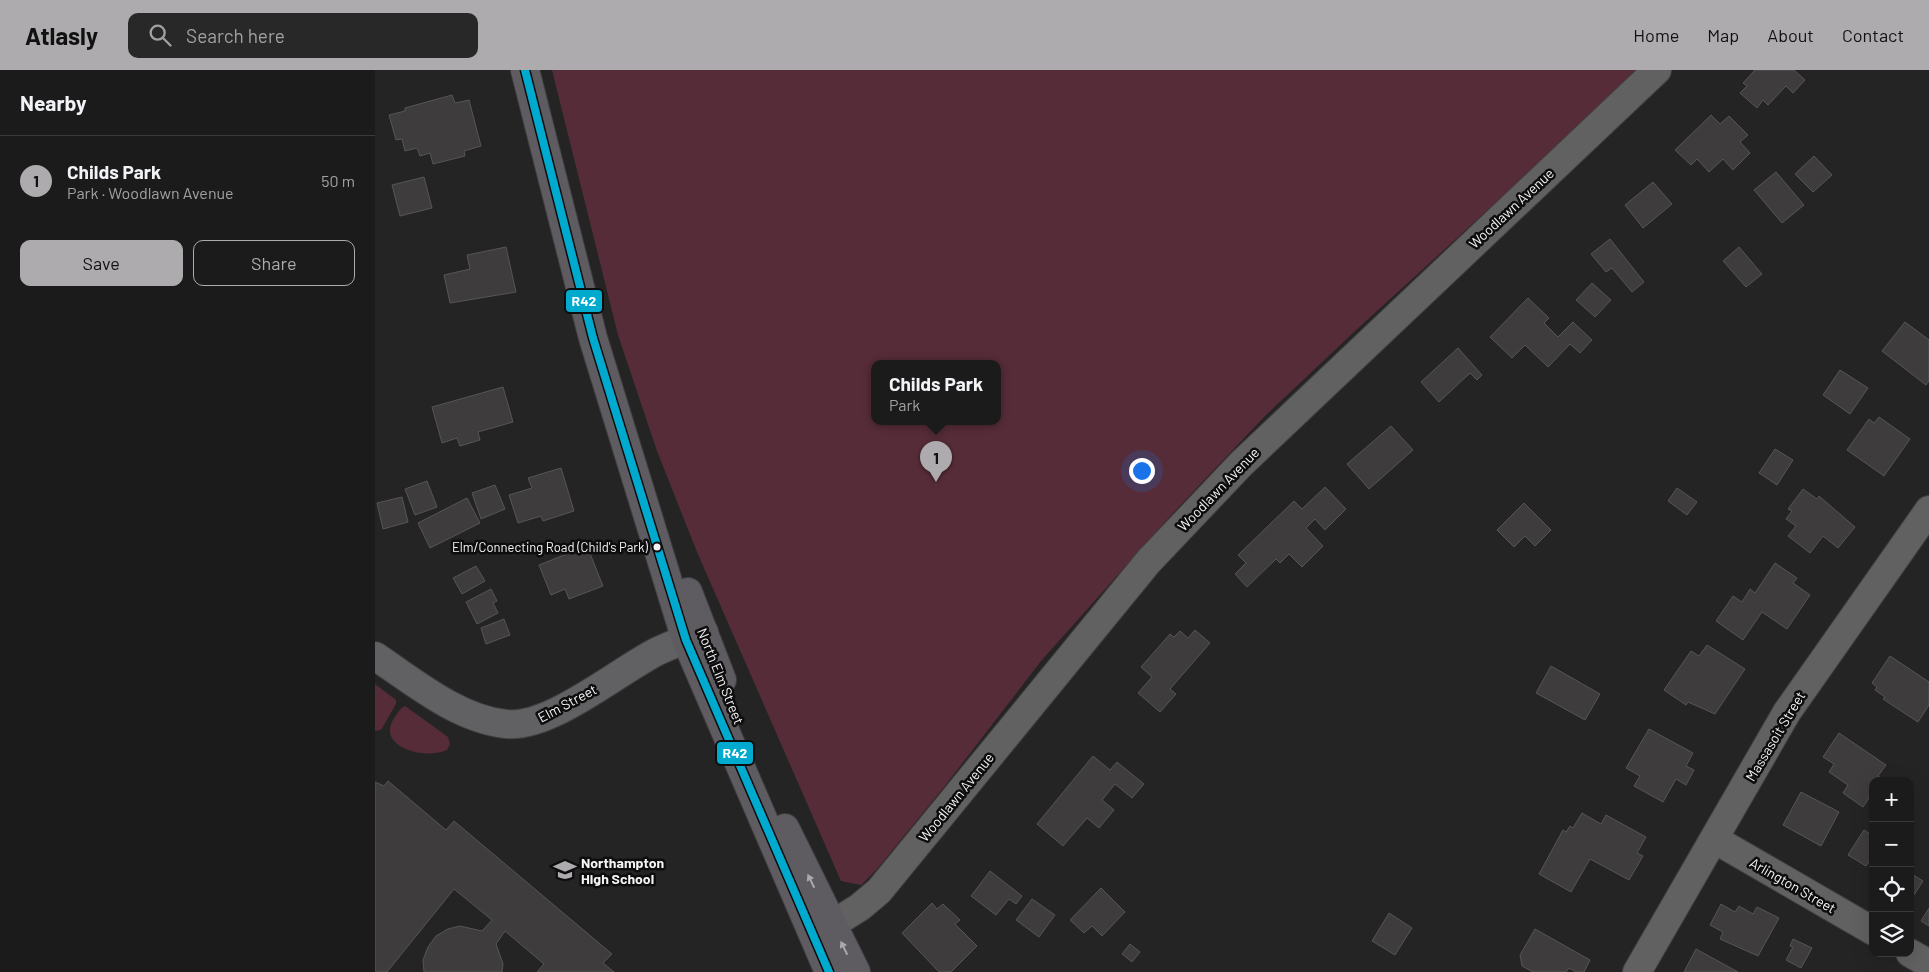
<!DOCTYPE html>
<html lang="en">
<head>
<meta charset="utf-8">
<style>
	:root { --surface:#1c1b1c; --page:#292829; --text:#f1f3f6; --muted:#a0a1a3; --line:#3a393b; --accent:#adabad }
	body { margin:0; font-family:Barlow,sans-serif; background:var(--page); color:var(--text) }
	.controls { position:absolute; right:15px; bottom:15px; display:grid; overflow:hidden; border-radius:10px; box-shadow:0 5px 20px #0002 }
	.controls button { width:45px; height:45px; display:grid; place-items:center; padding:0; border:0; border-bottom:1px solid var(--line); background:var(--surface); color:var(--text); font:25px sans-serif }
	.you { position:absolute; left:766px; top:400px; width:18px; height:18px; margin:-12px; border:4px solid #fff; border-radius:50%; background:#1a73e8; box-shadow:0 0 0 8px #1a73e833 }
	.badge { display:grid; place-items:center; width:32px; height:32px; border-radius:50%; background:var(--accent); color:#111; font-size:16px; font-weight:700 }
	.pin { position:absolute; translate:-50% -41px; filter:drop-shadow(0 1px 2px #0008) }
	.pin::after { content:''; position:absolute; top:26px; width:18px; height:15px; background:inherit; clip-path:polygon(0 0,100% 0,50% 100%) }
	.popup { position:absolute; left:496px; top:290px; width:130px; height:65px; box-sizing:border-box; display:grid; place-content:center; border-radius:10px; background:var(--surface); filter:drop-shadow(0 1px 4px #0005); font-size:16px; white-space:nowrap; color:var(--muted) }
	.popup b { font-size:19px; color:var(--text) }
	.popup::after { content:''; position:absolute; left:50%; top:100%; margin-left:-10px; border:10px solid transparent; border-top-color:var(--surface) }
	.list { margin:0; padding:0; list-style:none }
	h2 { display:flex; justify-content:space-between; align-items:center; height:65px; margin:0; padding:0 20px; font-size:21px }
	h2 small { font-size:16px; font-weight:400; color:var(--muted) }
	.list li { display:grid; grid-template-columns:32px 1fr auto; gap:15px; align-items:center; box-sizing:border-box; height:90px; padding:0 20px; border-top:1px solid var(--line) }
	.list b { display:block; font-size:19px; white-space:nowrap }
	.list p { margin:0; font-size:16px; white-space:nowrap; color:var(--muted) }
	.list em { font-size:16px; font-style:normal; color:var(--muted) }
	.actions { display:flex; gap:10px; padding:15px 20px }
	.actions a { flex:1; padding:11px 0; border:1px solid var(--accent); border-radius:10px; text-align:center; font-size:18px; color:var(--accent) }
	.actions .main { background:var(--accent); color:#111 }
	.icon { flex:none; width:28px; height:28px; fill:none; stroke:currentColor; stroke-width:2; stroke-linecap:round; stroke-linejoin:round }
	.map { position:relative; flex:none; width:1554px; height:902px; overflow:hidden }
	header { display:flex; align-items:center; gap:30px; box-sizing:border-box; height:70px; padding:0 25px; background:var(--accent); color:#111 }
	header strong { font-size:24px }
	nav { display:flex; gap:28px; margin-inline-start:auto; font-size:18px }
	.search { width:350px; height:45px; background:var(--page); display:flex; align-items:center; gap:12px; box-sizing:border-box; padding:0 18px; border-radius:10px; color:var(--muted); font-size:19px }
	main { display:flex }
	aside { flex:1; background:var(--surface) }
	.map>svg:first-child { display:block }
</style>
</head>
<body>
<header>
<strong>Atlasly</strong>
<div class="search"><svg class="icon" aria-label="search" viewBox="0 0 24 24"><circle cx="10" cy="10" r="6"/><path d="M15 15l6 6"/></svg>Search here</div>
<nav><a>Home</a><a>Map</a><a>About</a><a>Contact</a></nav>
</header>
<main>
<aside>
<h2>Nearby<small></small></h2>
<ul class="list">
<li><span class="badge">1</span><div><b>Childs Park</b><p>Park · Woodlawn Avenue</p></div><em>50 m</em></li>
</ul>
<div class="actions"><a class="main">Save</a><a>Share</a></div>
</aside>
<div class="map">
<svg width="1554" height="902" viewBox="0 0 1554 902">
	<rect width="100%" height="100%" fill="#252425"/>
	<g fill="#562c38" fill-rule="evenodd">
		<path d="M 177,0 L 1266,0 L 979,262 L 890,346 L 799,442 L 666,591 L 569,717 L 502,799 L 486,815 L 466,811 L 322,482 L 282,381 L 243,265 ZM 500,293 L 622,293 L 622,351 L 500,351 Z"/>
		<path d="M 0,614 L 21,630 L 21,634 L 6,660 L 0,661 Z"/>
		<path d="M 30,636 L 73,667 L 75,674 L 72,680 C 52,690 0,678 19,648 C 23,643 24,639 30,636 Z"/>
	</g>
	<g fill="#3e3c3d" stroke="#565656">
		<path d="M 1380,0 L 1419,0 L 1430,10 L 1418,23 L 1411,16 L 1393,35 L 1388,30 L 1382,38 L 1365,23 L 1372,16 L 1368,13 Z"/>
		<path d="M 77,25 L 80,33 L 94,30 L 106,76 L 89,81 L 90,86 L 58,94 L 55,83 L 45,86 L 42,78 L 30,81 L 27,69 L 21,70 L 14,45 L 30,41 L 30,38 Z"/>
		<path d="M 1336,45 L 1345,54 L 1354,46 L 1373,65 L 1365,72 L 1375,83 L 1358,100 L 1348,89 L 1334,102 L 1322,89 L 1316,95 L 1300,80 Z"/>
		<path d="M 1439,86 L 1457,105 L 1438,122 L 1420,104 Z"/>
		<path d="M 1401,102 L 1429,135 L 1407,153 L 1379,120 Z"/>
		<path d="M 49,107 L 57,138 L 25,146 L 17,115 Z"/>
		<path d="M 1278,112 L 1297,134 L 1268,158 L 1250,135 Z"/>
		<path d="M 1235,169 L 1269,212 L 1257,222 L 1237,198 L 1231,202 L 1216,184 Z"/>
		<path d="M 131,177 L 141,222 L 75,233 L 69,205 L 95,199 L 92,185 Z"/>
		<path d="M 1364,177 L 1387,204 L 1371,217 L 1348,191 Z"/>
		<path d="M 1217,213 L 1236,230 L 1220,247 L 1201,230 Z"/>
		<path d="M 1153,228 L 1174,248 L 1169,253 L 1183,267 L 1198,252 L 1217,270 L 1205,283 L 1195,274 L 1173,297 L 1150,275 L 1137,288 L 1115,267 Z"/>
		<path d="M 1530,252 L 1554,270 L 1554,311 L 1551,315 L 1507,281 Z"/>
		<path d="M 1083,278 L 1107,305 L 1102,310 L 1095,303 L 1064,332 L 1046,312 Z"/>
		<path d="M 1465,300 L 1493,318 L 1475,344 L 1448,325 Z"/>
		<path d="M 128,317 L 138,352 L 103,362 L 105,370 L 85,376 L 82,368 L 67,373 L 57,337 Z"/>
		<path d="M 1504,347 L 1535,369 L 1509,406 L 1472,380 L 1494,349 L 1499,353 Z"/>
		<path d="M 1016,356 L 1038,380 L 994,419 L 972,394 Z"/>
		<path d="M 1400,379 L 1418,390 L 1402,415 L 1384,403 Z"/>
		<path d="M 186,398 L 199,441 L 168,451 L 166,446 L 143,453 L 134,425 L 157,418 L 153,408 Z"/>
		<path d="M 52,411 L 62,437 L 40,445 L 30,419 Z"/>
		<path d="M 120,415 L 130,439 L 106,449 L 97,423 Z"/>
		<path d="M 950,417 L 971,439 L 950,460 L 940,449 L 931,458 L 948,476 L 927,497 L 914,484 L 905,493 L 901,489 L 872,517 L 860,504 L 871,493 L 863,485 L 919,431 L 927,439 Z"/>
		<path d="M 1302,418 L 1322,432 L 1312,445 L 1293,431 Z"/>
		<path d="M 1428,419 L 1442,429 L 1444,426 L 1480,457 L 1463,478 L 1448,466 L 1435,483 L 1413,466 L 1421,456 L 1411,449 L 1417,441 L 1413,439 Z"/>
		<path d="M 27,427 L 33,452 L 8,459 L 2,433 Z"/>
		<path d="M 92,428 L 105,453 L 55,478 L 43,453 Z"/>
		<path d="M 1149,433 L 1176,460 L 1160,476 L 1150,466 L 1139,477 L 1122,460 Z"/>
		<path d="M 212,476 L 228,516 L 194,529 L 190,519 L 176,525 L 164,495 Z"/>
		<path d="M 1400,493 L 1422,508 L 1418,513 L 1435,525 L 1412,559 L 1387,542 L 1368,570 L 1341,551 L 1358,526 L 1367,532 L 1375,519 L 1380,523 Z"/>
		<path d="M 101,496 L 110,511 L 87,524 L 78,508 Z"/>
		<path d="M 116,519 L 122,531 L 118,533 L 123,543 L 102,554 L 91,532 Z"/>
		<path d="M 129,549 L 135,565 L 111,574 L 106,558 Z"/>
		<path d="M 820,560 L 835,573 L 795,619 L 801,624 L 785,642 L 763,623 L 777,607 L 766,597 L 795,564 L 799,567 L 805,561 L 813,568 Z"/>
		<path d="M 1332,575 L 1370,599 L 1340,644 L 1313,632 L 1311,635 L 1289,620 L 1316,581 L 1324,586 Z"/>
		<path d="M 1515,586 L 1554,612 L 1554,635 L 1543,652 L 1508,629 L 1510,627 L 1500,620 L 1502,617 L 1497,613 Z"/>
		<path d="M 1176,596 L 1225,624 L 1210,650 L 1161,623 Z"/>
		<path d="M 1274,659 L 1318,683 L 1311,696 L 1319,700 L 1311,715 L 1301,709 L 1288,732 L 1259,716 L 1265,706 L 1251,698 Z"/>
		<path d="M 1464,663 L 1511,695 L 1503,706 L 1507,709 L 1506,711 L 1498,711 L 1498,722 L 1488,737 L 1468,723 L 1473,715 L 1454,702 L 1459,694 L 1448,687 Z"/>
		<path d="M 718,686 L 735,700 L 742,692 L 769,714 L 757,728 L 740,714 L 727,730 L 739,740 L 724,758 L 712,748 L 688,776 L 662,754 Z"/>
		<path d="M 13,711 L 71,760 L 79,751 L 237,884 L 228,893 L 239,902 L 162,902 L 169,894 L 130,861 L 121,874 L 128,894 L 127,902 L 49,902 L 48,890 L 53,877 L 61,866 L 73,859 L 85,856 L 107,861 L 117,850 L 79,819 L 12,902 L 0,902 L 0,712 L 9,716 Z"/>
		<path d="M 1426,722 L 1464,742 L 1446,776 L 1408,755 Z"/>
		<path d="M 1207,743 L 1226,754 L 1231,745 L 1271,767 L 1262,783 L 1268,786 L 1254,810 L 1215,789 L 1196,822 L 1164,804 L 1188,760 L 1191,762 L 1195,756 L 1198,758 Z"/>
		<path d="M 1489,760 L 1498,766 L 1498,785 L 1491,796 L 1473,785 Z"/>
		<path d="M 615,801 L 647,826 L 641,834 L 634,829 L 621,845 L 596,826 Z"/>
		<path d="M 1535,803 L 1548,811 L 1535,831 Z"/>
		<path d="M 726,818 L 750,842 L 727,866 L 717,856 L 709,863 L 695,850 Z"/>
		<path d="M 657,829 L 680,845 L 664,867 L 641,850 Z"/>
		<path d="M 557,833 L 562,839 L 568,834 L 585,850 L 580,854 L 602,876 L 576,902 L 564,902 L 527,863 Z"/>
		<path d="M 1346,834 L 1360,842 L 1364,836 L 1378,844 L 1382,837 L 1404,848 L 1383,886 L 1345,869 L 1348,862 L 1335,855 Z"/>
		<path d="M 1554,838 L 1554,856 L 1546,851 Z"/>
		<path d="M 1014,843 L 1037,858 L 1020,885 L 997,871 Z"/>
		<path d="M 1160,859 L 1215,890 L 1209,902 L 1201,902 L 1194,898 L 1191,902 L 1158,902 L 1147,896 L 1145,885 Z"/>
		<path d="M 1418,869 L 1437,878 L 1426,898 L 1411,890 L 1418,877 L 1415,876 Z"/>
		<path d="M 755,874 L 765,882 L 757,892 L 747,884 Z"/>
		<path d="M 1321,879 L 1363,902 L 1309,902 Z"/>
	</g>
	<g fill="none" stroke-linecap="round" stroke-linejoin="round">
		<defs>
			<g id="minor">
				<path d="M 1339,769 L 1498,861"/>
				<path d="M 1535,883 L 1554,894"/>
				<path d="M 1262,902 L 1412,642 L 1554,440"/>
			</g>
			<path id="tertiary" d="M 439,866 L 485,837 L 504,821 L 773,492 L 866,394 L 1282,0"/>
			<path id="secondary" d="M 0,586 C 39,612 83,649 131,654 C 175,659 243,601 283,581 C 298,574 314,568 329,562"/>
			<g id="trunk">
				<path d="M 150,0 L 218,268 L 311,570 L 454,902"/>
				<path d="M 313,522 L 347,610"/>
				<path d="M 410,758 L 481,902"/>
			</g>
		</defs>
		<use href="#minor" stroke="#403f40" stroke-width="30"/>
		<use href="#tertiary" stroke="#403f40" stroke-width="30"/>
		<use href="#secondary" stroke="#403f40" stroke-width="30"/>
		<use href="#trunk" stroke="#403f40" stroke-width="30"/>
		<use href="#minor" stroke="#626162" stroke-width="28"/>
		<use href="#tertiary" stroke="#626162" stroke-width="28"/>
		<use href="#secondary" stroke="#616062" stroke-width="28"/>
		<use href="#trunk" stroke="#5f5c61" stroke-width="28"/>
		<defs>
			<path id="bus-1" d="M 150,0 L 218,268 L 311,570 L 454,902"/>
		</defs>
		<use href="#bus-1" stroke="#0e0d0e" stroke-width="11"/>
		<use href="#bus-1" stroke="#00a9ce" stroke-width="8"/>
	</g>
	<defs><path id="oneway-solid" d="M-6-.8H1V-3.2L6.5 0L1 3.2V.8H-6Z" transform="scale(1.25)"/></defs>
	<g fill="#aaa8ac">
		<use href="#oneway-solid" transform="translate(436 811) rotate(-116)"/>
		<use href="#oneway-solid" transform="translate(469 878) rotate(-116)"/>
	</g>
	<defs>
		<symbol id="school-bare" viewBox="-9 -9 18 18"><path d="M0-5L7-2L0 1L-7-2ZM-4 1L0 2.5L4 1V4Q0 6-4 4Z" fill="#adabad" stroke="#0e0d0e" stroke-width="2.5" paint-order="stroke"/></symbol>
	</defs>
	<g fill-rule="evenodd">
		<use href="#school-bare" x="174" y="784" width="32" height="32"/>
	</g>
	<circle fill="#f6f4f6" stroke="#0e0d0e" stroke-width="2" cx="282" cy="477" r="4.5"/>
	<g text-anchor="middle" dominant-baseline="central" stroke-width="5" stroke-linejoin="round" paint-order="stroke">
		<g font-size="13" fill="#f6f4f6" stroke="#0e0d0e" text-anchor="end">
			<text x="273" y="477">Elm/Connecting Road (Child's Park)</text>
		</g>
		<g font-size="14" fill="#f6f4f6" stroke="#0e0d0e">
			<text transform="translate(1136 138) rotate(-43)">Woodlawn Avenue</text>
			<text transform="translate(843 419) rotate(-46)">Woodlawn Avenue</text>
			<text transform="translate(346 606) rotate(68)">North Elm Street</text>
			<text transform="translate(192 633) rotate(-28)">Elm Street</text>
			<text transform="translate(1400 666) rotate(-59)">Massasoit Street</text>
			<text transform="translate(581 727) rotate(-51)">Woodlawn Avenue</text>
			<text transform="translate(1418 815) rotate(30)">Arlington Street</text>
		</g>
		<g font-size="14" font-weight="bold" fill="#f6f4f6" stroke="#0e0d0e" text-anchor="start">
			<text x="206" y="792">Northampton<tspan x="206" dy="16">High School</tspan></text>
		</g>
	</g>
	<g stroke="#0e0d0e" stroke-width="2">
		<rect x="190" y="219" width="38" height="24" rx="5" fill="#00a9ce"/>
		<rect x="341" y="671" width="38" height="24" rx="5" fill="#00a9ce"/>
	</g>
	<g font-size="14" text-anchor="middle" font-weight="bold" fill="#fff">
		<text x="209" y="236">R42</text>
		<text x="360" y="688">R42</text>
	</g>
</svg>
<div class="controls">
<button>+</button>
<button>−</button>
<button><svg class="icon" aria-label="locate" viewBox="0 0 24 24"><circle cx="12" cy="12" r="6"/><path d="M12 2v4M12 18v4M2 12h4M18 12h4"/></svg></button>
<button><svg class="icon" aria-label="layers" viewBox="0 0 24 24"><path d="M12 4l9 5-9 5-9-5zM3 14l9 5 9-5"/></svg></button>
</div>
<div class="you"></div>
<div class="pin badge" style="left:561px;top:412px">1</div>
<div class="popup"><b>Childs Park</b>Park</div>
</div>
</main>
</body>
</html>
